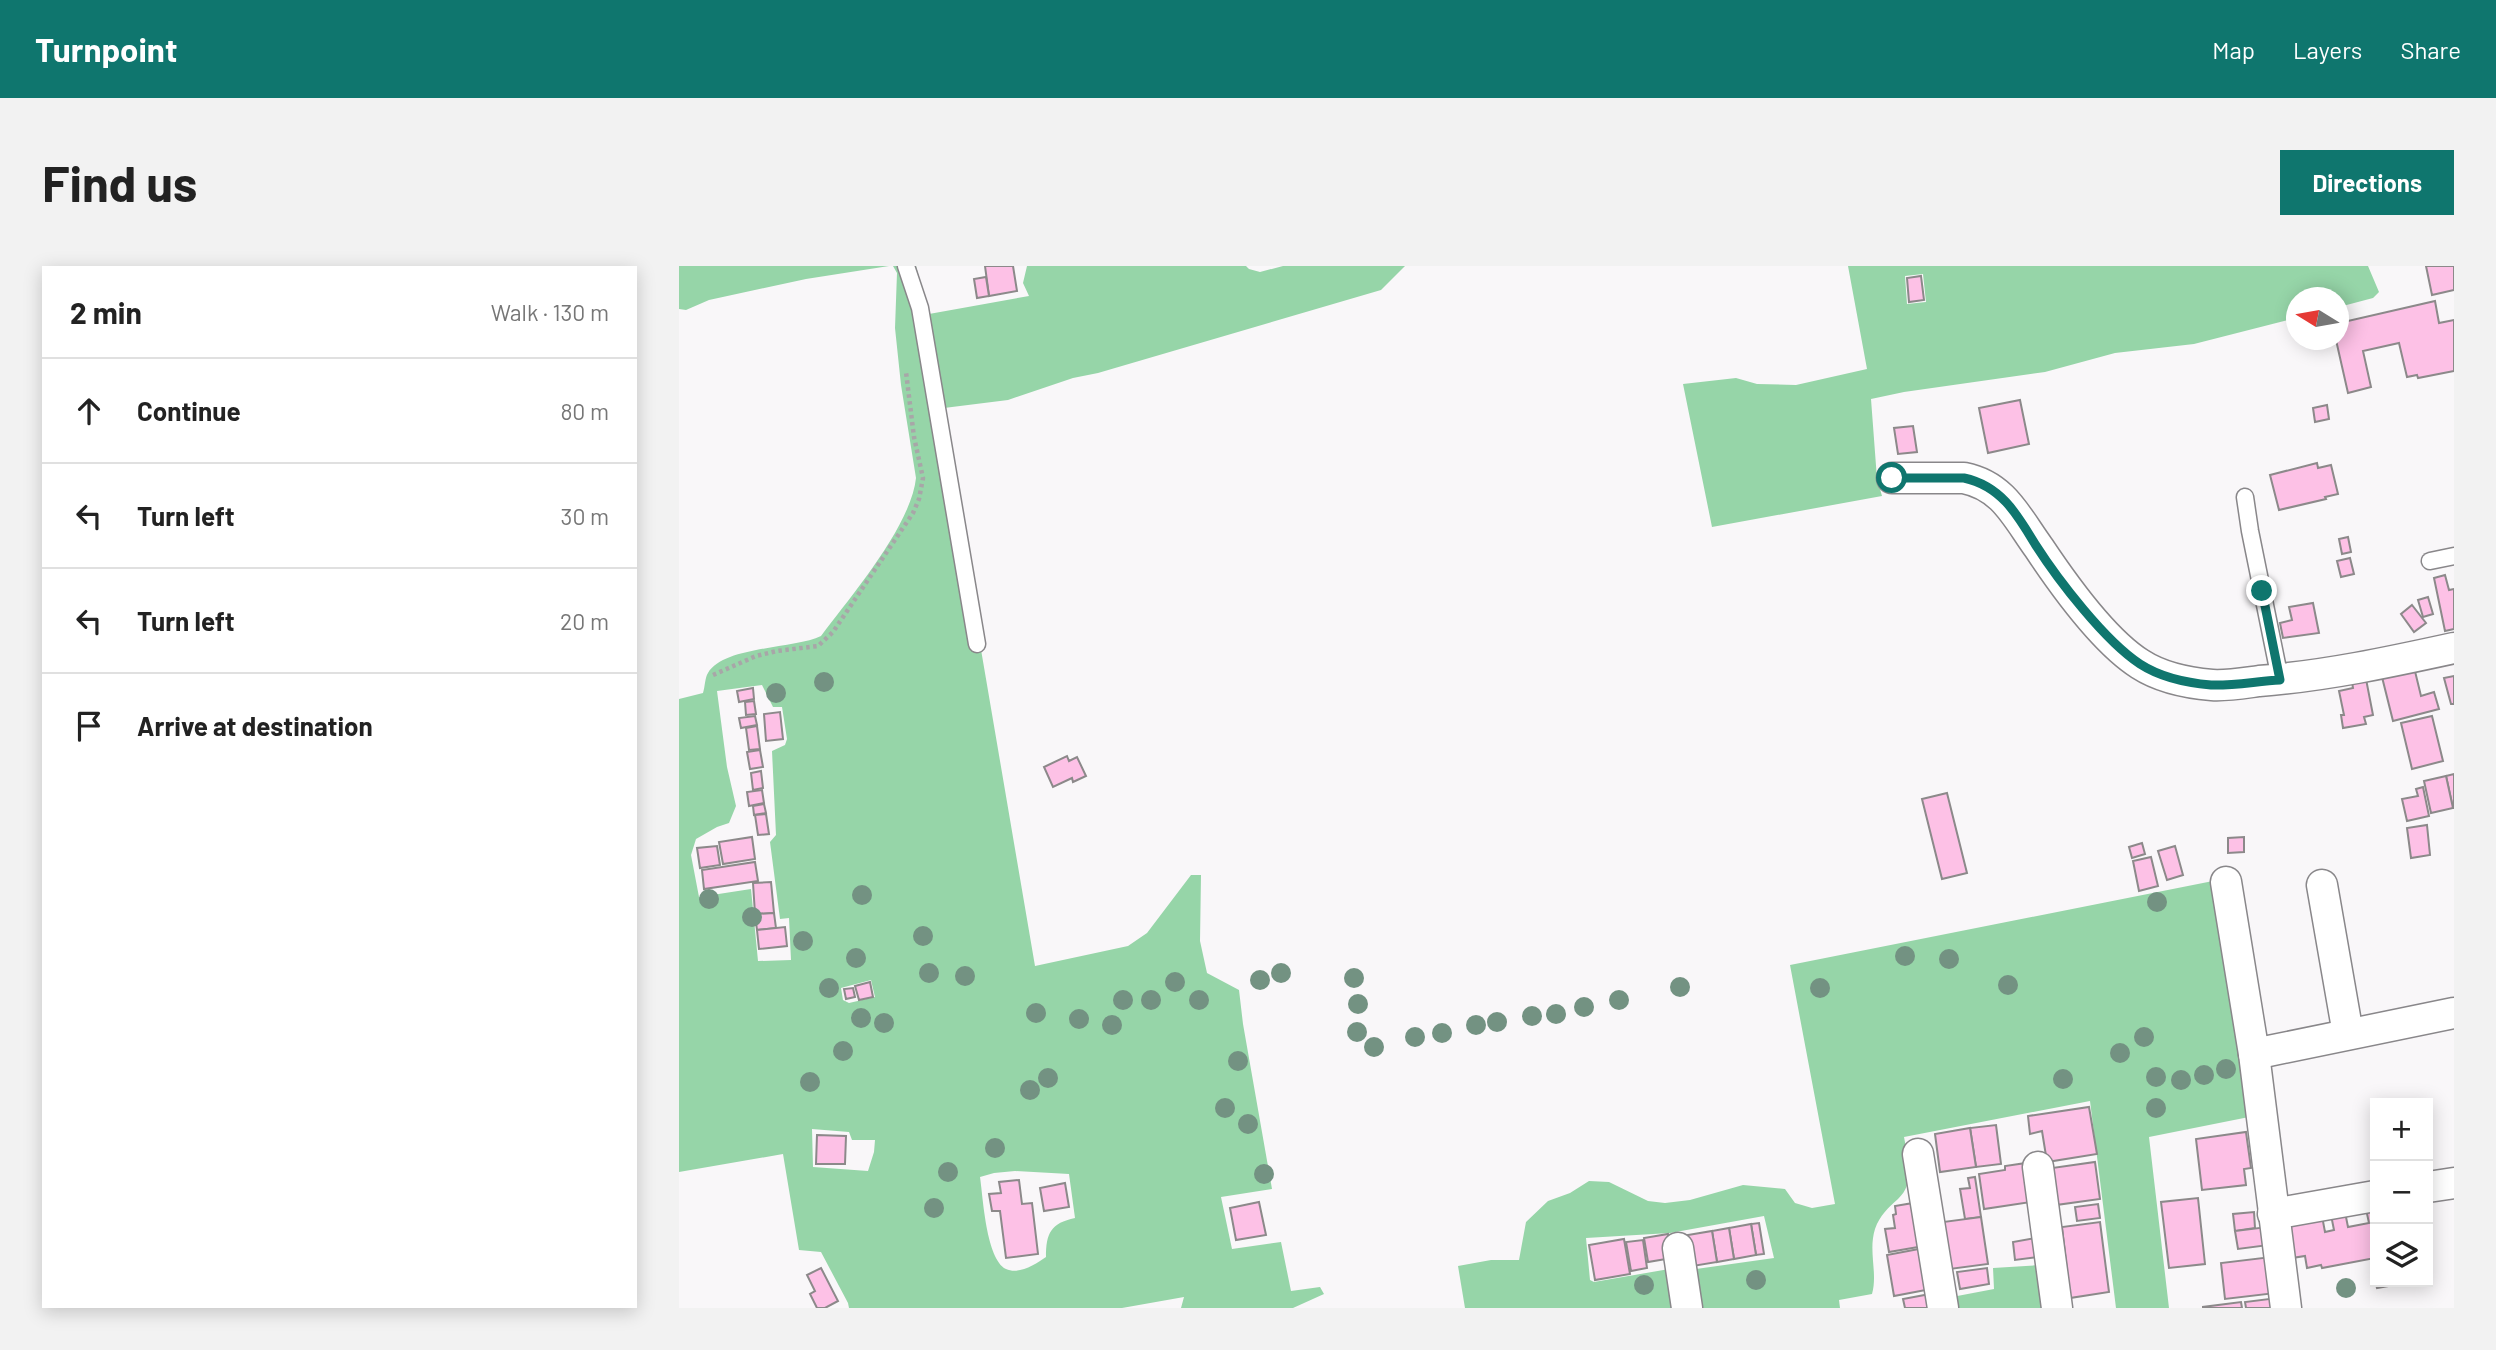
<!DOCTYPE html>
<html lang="en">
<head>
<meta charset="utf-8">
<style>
	:root { --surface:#fff; --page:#f2f2f2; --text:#222; --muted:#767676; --line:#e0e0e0; --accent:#0f766e }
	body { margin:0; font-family:Barlow,sans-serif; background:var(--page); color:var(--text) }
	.controls { position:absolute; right:21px; bottom:21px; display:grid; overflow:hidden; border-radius:0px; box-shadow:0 4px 18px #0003 }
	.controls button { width:63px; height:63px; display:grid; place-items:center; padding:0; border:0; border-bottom:2px solid var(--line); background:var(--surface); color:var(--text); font:35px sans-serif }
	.compass { position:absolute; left:1607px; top:21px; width:63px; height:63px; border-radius:50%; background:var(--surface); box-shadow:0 4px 18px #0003; rotate:281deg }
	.stop { position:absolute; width:21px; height:21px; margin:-16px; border:5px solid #0f766e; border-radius:50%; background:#fff }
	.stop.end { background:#0f766e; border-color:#fff; box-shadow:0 2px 7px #0008 }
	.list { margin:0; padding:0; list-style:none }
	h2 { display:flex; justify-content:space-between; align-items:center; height:91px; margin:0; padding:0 28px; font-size:30px }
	h2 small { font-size:23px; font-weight:400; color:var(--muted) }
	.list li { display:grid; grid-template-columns:46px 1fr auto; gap:21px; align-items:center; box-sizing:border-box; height:105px; padding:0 28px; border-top:2px solid var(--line) }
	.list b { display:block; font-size:26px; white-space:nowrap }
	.list em { font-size:23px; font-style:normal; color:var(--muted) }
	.icon { flex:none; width:38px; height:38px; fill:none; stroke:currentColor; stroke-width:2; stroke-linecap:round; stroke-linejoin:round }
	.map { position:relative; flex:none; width:1775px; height:1042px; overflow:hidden; border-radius:0px }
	header { display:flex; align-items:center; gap:42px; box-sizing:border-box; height:98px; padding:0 35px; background:var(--accent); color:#fff }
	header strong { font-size:33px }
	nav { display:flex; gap:38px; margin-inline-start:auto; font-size:24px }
	.intro { display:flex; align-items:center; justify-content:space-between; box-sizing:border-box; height:168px; padding:0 42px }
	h1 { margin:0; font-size:49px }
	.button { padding:18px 32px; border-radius:0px; background:var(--accent); color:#fff; font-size:24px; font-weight:700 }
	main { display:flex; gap:42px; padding:0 42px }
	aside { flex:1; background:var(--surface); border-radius:0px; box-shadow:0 4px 18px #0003 }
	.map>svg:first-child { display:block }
</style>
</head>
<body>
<header>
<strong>Turnpoint</strong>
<nav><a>Map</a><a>Layers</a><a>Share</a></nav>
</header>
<div class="intro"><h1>Find us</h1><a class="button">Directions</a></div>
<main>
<aside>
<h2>2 min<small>Walk · 130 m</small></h2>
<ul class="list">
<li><svg class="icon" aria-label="ahead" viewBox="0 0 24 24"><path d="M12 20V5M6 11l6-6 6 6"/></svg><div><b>Continue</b></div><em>80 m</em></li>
<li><svg class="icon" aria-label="left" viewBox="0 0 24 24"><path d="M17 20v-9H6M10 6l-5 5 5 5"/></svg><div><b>Turn left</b></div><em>30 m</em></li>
<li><svg class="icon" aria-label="left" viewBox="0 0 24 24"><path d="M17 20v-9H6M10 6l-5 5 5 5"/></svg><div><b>Turn left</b></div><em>20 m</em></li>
<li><svg class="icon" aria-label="arrive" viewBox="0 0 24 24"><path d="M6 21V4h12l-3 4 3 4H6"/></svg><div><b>Arrive at destination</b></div></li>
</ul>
</aside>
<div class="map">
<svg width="1775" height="1042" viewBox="0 0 1775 1042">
	<rect width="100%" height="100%" fill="#f9f7f9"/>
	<g fill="#96d5a8" fill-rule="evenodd">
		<path d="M 0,0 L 210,0 L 127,13 L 30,34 L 7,44 L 0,43 Z"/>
		<path d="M 214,0 L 237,0 L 250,48 L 350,30 L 344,17 L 348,0 L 567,0 L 570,3 L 581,6 L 604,0 L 726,0 L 702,24 L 419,107 L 394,112 L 329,134 L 265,142 L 299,366 L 356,700 L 449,680 L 468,667 L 512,609 L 522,609 L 521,675 L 528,707 L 560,724 L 564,758 L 593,923 L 542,931 L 553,983 L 602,976 L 612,1025 L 641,1021 L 645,1028 L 614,1042 L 502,1042 L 505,1031 L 443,1042 L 170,1042 L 169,1037 L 142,986 L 120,984 L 104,888 L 0,906 L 0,433 L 24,427 C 26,421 26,411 29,407 C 45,380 115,383 142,370 C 172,330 232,260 237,212 L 222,119 L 216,62 L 218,7 ZM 83,419 L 94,441 L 103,441 L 108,473 L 106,479 L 93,485 L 97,569 L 91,576 L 101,653 L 110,652 L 112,694 L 79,695 L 72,623 L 20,631 L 12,589 L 17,573 L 38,561 L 50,557 L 57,540 L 48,501 L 38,425 ZM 192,714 L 196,731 L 170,737 L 164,734 L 162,722 ZM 133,863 L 170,866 L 173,874 L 196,874 L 195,886 L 189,905 L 134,901 ZM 336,905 L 390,908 L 396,952 C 372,957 367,967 367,991 C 357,998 340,1009 327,1003 C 307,993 304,931 301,911 L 315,907 Z"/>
		<path d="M 1169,0 L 1689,0 L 1700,26 L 1694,32 L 1660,41 L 1660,32 L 1618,32 L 1617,52 L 1515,78 L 1436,87 L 1366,106 L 1225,126 L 1192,133 L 1198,213 L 1203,230 L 1033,261 L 1004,118 L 1057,112 L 1078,118 L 1117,119 L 1188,103 ZM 1244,8 L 1247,36 L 1228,38 L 1226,10 Z"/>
		<path d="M 1539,614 L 1575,850 L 1470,871 L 1490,1042 L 1437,1042 L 1411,835 L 1225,871 C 1229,893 1237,916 1219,933 C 1209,942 1201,949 1196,963 C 1189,985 1199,1007 1193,1028 L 1160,1034 L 1161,1042 L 1016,1042 L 1010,1004 L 1095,992 L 1085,950 L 991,967 L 907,972 L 911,1014 L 915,1016 L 996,1002 L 1002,1042 L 786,1042 L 779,1000 L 812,994 L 840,994 L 847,956 L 869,935 L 891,927 L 910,915 L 930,916 L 969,935 L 986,937 L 1011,934 L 1064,919 L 1106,923 L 1116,937 L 1133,942 L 1156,938 L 1111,699 Z"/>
		<path d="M 1362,999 L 1369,1042 L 1275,1042 L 1273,1031 L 1315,1023 L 1314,1002 Z"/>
	</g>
	<g fill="#fdc1e6" stroke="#8c898a" stroke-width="2">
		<path d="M 306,0 L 334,0 L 338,25 L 310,30 Z"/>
		<path d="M 1747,0 L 1775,0 L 1775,24 L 1753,29 Z"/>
		<path d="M 1242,10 L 1245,34 L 1230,36 L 1228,12 Z"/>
		<path d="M 307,11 L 310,30 L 298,32 L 295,13 Z"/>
		<path d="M 1756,35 L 1760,57 L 1775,54 L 1775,105 L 1739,112 L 1738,109 L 1728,111 L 1720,77 L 1684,85 L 1692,121 L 1669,127 L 1657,74 L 1660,74 L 1660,57 Z"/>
		<path d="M 1341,134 L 1350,178 L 1309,187 L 1300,142 Z"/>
		<path d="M 1648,139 L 1650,153 L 1636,156 L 1634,142 Z"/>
		<path d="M 1234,160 L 1238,186 L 1219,188 L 1215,162 Z"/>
		<path d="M 1638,197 L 1639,202 L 1652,199 L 1659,228 L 1646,231 L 1647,233 L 1600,244 L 1591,209 Z"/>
		<path d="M 1669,271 L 1672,286 L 1663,288 L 1660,273 Z"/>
		<path d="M 1671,292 L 1675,308 L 1662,311 L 1658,295 Z"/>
		<path d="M 1766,309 L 1770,324 L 1775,323 L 1775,363 L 1766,365 L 1755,312 Z"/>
		<path d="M 1749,331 L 1754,348 L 1744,351 L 1739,334 Z"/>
		<path d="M 1634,337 L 1640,367 L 1604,372 L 1601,357 L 1613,354 L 1610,341 Z"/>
		<path d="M 1733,339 L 1747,357 L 1735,366 L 1722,348 Z"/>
		<path d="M 1734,397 L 1742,430 L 1755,426 L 1760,443 L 1714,455 L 1703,411 Z"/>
		<path d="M 1775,410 L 1775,438 L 1772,438 L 1765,412 Z"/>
		<path d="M 1687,413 L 1694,449 L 1685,451 L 1687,458 L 1664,462 L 1662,449 L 1665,449 L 1660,425 L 1674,422 L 1673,416 Z"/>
		<path d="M 74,422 L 75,433 L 60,436 L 58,425 Z"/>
		<path d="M 75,435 L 77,448 L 67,449 L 66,436 Z"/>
		<path d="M 101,446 L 104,473 L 87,475 L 85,448 Z"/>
		<path d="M 76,450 L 78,459 L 62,462 L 60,452 Z"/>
		<path d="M 1753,450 L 1764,495 L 1733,503 L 1722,457 Z"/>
		<path d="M 78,460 L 81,483 L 70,484 L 67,462 Z"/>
		<path d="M 81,484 L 84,501 L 71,503 L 68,486 Z"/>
		<path d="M 388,490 L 390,495 L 398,491 L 407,510 L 394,516 L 393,512 L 374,521 L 365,501 Z"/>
		<path d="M 82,505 L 84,522 L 74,524 L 72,507 Z"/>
		<path d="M 1775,508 L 1775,542 L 1774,542 L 1767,510 Z"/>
		<path d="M 1767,510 L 1774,542 L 1752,547 L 1745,515 Z"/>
		<path d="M 1744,521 L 1750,550 L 1728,555 L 1723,533 L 1739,530 L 1737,523 Z"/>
		<path d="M 83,524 L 85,537 L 70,540 L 68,526 Z"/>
		<path d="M 1268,527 L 1288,607 L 1263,613 L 1243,533 Z"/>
		<path d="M 85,538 L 87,547 L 75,549 L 74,540 Z"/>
		<path d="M 87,548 L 90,568 L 79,569 L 76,549 Z"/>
		<path d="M 1748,559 L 1751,589 L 1732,592 L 1728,562 Z"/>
		<path d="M 73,571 L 76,593 L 44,598 L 40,576 Z"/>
		<path d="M 1565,571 L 1565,586 L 1549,587 L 1549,572 Z"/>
		<path d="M 1463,577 L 1466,588 L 1453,592 L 1450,581 Z"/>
		<path d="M 38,580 L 41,599 L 21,602 L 18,582 Z"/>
		<path d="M 1496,580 L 1504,609 L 1488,614 L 1479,585 Z"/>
		<path d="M 1472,591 L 1479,620 L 1460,625 L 1454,595 Z"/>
		<path d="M 76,596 L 79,615 L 25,623 L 23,604 Z"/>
		<path d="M 92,616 L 95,647 L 76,648 L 74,617 Z"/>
		<path d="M 95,647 L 97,662 L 78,664 L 76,648 Z"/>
		<path d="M 106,661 L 108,680 L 80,683 L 78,664 Z"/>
		<path d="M 191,716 L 194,731 L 180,734 L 176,720 Z"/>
		<path d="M 174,722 L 176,731 L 167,733 L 165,723 Z"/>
		<path d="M 1410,841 L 1418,888 L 1368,896 L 1363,865 L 1351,868 L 1349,850 Z"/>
		<path d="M 1317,859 L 1322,898 L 1297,901 L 1291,862 Z"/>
		<path d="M 1291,862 L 1297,901 L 1261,906 L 1256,868 Z"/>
		<path d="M 1567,866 L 1572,902 L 1565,903 L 1567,919 L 1523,924 L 1517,873 Z"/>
		<path d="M 138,869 L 167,870 L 166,898 L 137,898 Z"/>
		<path d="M 1416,896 L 1421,933 L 1377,939 L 1373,902 Z"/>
		<path d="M 1347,897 L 1352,936 L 1305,943 L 1300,908 L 1326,904 L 1326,900 Z"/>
		<path d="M 1296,911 L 1302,951 L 1286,953 L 1281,923 L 1291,922 L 1289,912 Z"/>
		<path d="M 340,914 L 343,938 L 353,937 L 359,988 L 327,992 L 321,945 L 313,945 L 310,928 L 322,927 L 320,916 Z"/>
		<path d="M 386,917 L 390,941 L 365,945 L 361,922 Z"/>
		<path d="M 1519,932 L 1526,998 L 1490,1002 L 1482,936 Z"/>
		<path d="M 580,936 L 587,969 L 557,974 L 551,942 Z"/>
		<path d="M 1234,937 L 1245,980 L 1210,986 L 1206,963 L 1216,962 L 1214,949 L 1217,948 L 1216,940 Z"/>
		<path d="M 1419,938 L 1421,952 L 1398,955 L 1396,941 Z"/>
		<path d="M 1696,941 L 1696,992 L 1643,1002 L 1642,999 L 1628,1002 L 1626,990 L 1613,992 L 1606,957 L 1643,950 L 1646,966 L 1655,964 L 1652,949 L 1666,946 L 1669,961 L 1690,957 L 1687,943 Z"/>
		<path d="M 1575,946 L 1576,962 L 1556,965 L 1554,948 Z"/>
		<path d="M 1302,951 L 1309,998 L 1271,1003 L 1264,956 Z"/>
		<path d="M 1421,956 L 1430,1026 L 1391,1032 L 1383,961 Z"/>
		<path d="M 1080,957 L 1085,988 L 1077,989 L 1072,958 Z"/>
		<path d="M 1072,958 L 1077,989 L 1055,993 L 1050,962 Z"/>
		<path d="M 1588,961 L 1590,979 L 1559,983 L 1556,965 Z"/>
		<path d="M 1050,962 L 1055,993 L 1038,996 L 1033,965 Z"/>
		<path d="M 1033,965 L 1038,996 L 1014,1000 L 1003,970 Z"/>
		<path d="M 989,968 L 993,992 L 969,996 L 965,972 Z"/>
		<path d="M 1357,972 L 1359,991 L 1336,994 L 1334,976 Z"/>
		<path d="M 945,973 L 951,1008 L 916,1014 L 910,979 Z"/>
		<path d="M 964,974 L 968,1002 L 952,1005 L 947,976 Z"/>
		<path d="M 1245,982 L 1252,1023 L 1215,1030 L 1208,989 Z"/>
		<path d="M 1592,991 L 1597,1027 L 1546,1033 L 1542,997 Z"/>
		<path d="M 142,1002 L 159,1035 L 146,1042 L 138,1042 L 131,1028 L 136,1025 L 128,1009 Z"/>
		<path d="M 1308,1002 L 1310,1018 L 1281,1023 L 1278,1006 Z"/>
		<path d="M 1693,1003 L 1696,1003 L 1696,1016 L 1714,1016 L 1715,1019 L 1698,1022 Z"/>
		<path d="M 1251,1028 L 1253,1042 L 1226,1042 L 1224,1033 Z"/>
		<path d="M 1598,1032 L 1599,1042 L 1567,1042 L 1566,1036 Z"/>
		<path d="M 1562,1036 L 1563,1042 L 1524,1042 L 1524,1041 Z"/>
	</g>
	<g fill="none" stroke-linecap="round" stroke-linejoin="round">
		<defs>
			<g id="lane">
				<path d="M 227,0 L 241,42 L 298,378"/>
				<path d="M 1566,231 L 1571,265 L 1601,413"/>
				<path d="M 1751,295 L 1775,290"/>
			</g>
			<g id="street">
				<path d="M 1213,212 L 1285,212 C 1325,220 1338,252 1360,282 C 1384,318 1425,375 1461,398 C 1481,411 1509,417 1533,419 C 1548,420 1565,417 1580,415 C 1646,410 1711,396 1775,382"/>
				<path d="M 1547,616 L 1575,788 L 1607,1042"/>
				<path d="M 1643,619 L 1669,768"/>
				<path d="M 1575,788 L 1775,747"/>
				<path d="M 1239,888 L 1264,1042"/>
				<path d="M 1359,901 L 1378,1042"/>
				<path d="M 1749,921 L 1775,917"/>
				<path d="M 1594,948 L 1696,930"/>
				<path d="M 999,982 L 1008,1042"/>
			</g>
		</defs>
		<use href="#lane" stroke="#89878a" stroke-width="19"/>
		<use href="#street" stroke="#89878a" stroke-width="33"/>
		<path stroke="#a8a6a8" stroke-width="4.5" stroke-dasharray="3.5 3.5" stroke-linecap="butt" d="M 34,409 L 77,390 L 98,385 L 139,380 L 154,366 L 234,247 L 240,233 L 244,212 L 235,171 L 227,106"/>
		<use href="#lane" stroke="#fff" stroke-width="16"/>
		<use href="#street" stroke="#fff" stroke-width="30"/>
	</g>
	<g fill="#739282">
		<circle cx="145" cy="416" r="10"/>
		<circle cx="97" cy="427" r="10"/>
		<circle cx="183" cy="629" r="10"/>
		<circle cx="30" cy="633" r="10"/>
		<circle cx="1478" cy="636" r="10"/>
		<circle cx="73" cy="651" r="10"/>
		<circle cx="244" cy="670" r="10"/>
		<circle cx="124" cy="675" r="10"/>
		<circle cx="1226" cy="690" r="10"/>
		<circle cx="177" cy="692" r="10"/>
		<circle cx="1270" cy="693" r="10"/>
		<circle cx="250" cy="707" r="10"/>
		<circle cx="602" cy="707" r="10"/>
		<circle cx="286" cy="710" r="10"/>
		<circle cx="675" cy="712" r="10"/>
		<circle cx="581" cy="714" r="10"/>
		<circle cx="496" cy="716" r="10"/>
		<circle cx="1329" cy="719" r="10"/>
		<circle cx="1001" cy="721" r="10"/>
		<circle cx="150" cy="722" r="10"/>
		<circle cx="1141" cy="722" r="10"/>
		<circle cx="444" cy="734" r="10"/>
		<circle cx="472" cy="734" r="10"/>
		<circle cx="520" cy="734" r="10"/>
		<circle cx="940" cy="734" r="10"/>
		<circle cx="679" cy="738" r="10"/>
		<circle cx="905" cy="741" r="10"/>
		<circle cx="357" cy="747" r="10"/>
		<circle cx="877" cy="748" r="10"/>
		<circle cx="853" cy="750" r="10"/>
		<circle cx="182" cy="752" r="10"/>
		<circle cx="400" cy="753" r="10"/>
		<circle cx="818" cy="756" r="10"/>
		<circle cx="205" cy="757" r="10"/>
		<circle cx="433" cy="759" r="10"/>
		<circle cx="797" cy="759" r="10"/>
		<circle cx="678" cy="766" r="10"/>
		<circle cx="763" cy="767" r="10"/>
		<circle cx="736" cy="771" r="10"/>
		<circle cx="1465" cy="771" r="10"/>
		<circle cx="695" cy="781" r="10"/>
		<circle cx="164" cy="785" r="10"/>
		<circle cx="1441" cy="787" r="10"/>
		<circle cx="559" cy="795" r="10"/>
		<circle cx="1547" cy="803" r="10"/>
		<circle cx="1525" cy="809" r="10"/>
		<circle cx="1477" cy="811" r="10"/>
		<circle cx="369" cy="812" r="10"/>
		<circle cx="1384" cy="813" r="10"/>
		<circle cx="1502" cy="814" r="10"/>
		<circle cx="131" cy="816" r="10"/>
		<circle cx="351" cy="824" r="10"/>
		<circle cx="546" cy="842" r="10"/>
		<circle cx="1477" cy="842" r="10"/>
		<circle cx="569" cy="858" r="10"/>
		<circle cx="316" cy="882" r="10"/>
		<circle cx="269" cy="906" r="10"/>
		<circle cx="585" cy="908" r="10"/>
		<circle cx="255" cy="942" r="10"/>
		<circle cx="1077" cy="1014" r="10"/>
		<circle cx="965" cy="1019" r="10"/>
		<circle cx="1667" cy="1022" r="10"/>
	</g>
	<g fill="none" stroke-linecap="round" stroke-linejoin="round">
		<path stroke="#0f766e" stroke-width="9" d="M 1213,212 L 1285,212 C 1322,220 1338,248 1356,278 C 1379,314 1426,375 1461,398 C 1481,411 1509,417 1532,419 C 1554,420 1579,415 1601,414 L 1583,325"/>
	</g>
</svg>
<div class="controls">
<button>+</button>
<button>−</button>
<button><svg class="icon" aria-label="layers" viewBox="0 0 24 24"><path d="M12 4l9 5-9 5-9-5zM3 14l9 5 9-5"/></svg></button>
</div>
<svg class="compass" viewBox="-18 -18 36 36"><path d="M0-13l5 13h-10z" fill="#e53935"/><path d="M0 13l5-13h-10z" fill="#767676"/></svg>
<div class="stop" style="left:1213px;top:212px"></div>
<div class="stop end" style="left:1583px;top:325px"></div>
</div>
</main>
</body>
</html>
